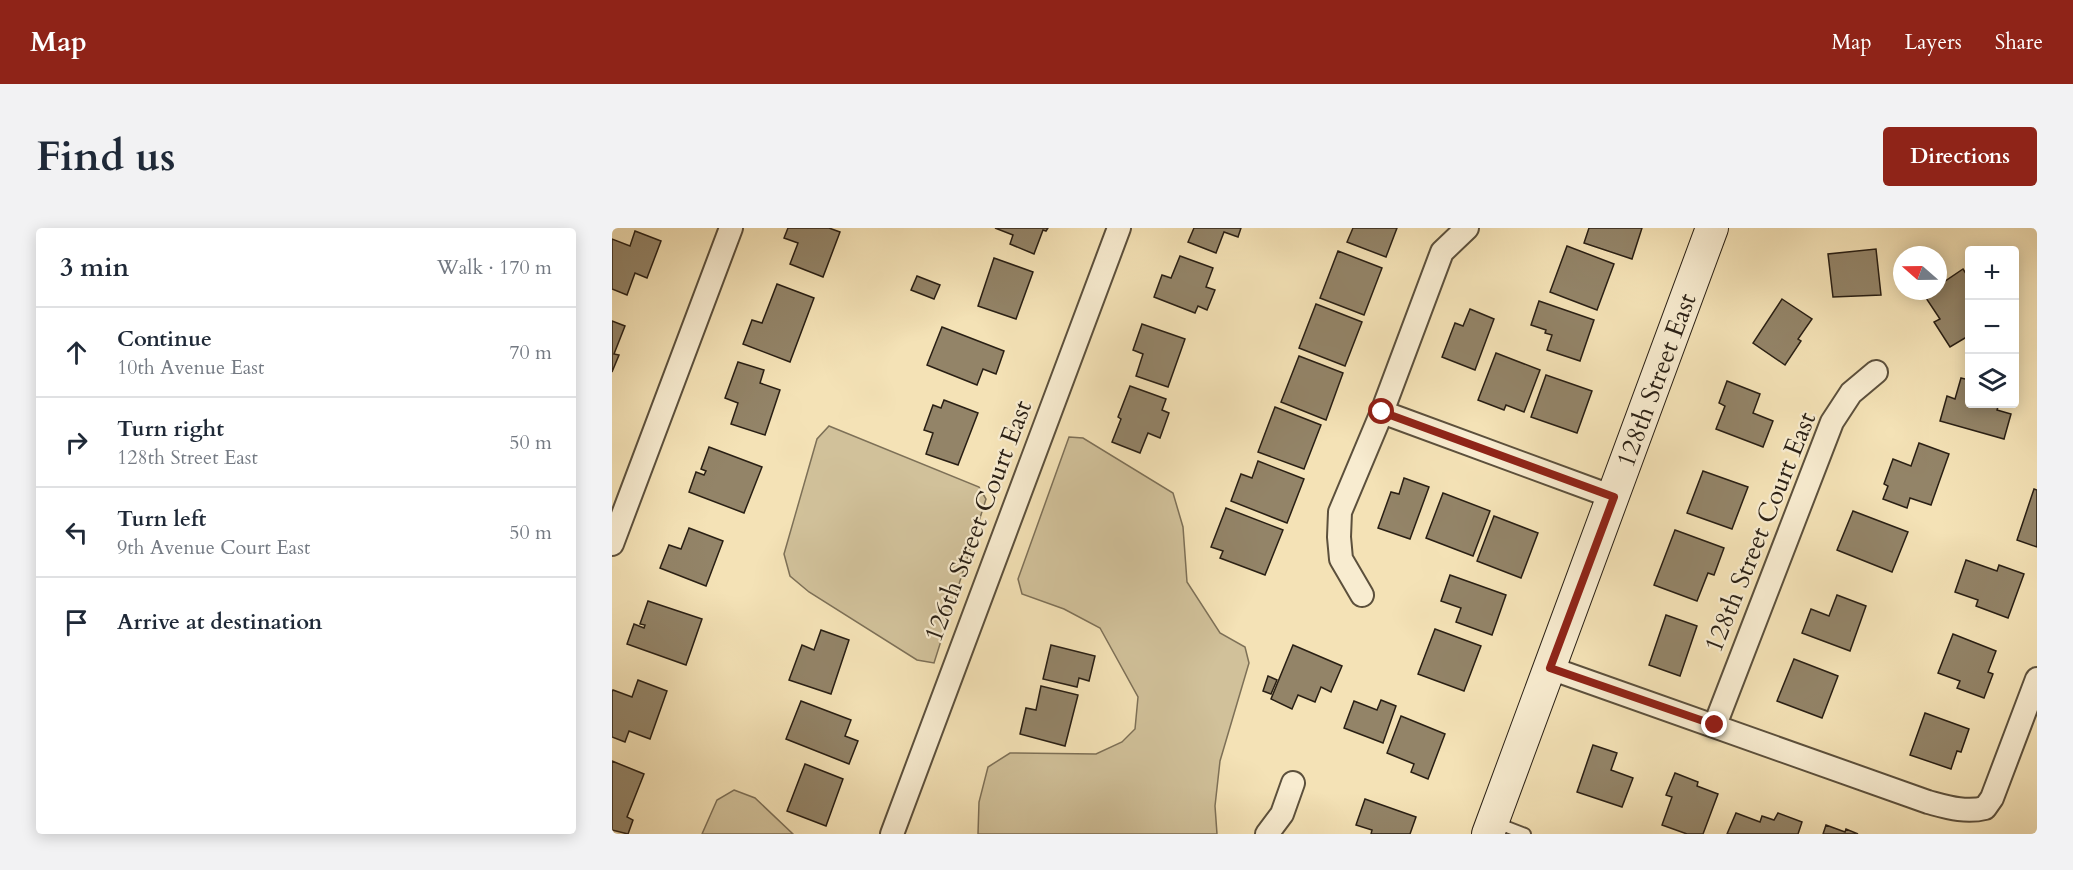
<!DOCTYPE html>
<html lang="en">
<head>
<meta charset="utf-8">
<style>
	:root { --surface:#fff; --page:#f2f2f3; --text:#1f2937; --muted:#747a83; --line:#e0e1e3; --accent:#8f2418 }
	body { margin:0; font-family:Cardo,serif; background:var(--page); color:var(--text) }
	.controls { position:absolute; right:18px; top:18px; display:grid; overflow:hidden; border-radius:6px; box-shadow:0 3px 15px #0003 }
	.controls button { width:54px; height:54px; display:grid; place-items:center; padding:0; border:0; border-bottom:2px solid var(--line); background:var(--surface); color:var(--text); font:30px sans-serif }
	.compass { position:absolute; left:1281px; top:18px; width:54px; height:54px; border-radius:50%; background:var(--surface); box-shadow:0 3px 15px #0003; rotate:290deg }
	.stop { position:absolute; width:18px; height:18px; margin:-14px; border:4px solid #8f2418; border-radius:50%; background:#fff }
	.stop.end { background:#8f2418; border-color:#fff; box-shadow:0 2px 6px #0008 }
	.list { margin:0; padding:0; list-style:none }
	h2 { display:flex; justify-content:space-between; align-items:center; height:78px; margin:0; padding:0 24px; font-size:26px }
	h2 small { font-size:20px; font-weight:400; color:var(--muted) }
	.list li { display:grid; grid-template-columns:39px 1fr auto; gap:18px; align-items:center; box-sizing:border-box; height:90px; padding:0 24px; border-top:2px solid var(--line) }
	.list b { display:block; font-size:22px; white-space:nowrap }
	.list p { margin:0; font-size:20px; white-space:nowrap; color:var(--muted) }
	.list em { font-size:20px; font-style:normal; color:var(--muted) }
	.icon { flex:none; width:33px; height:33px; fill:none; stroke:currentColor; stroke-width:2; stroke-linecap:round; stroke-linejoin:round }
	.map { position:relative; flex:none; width:1425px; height:606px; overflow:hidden; border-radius:6px }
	header { display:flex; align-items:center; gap:36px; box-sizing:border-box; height:84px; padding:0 30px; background:var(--accent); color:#fff }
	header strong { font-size:28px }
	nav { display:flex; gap:33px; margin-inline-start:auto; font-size:21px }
	.intro { display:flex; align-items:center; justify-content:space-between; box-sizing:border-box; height:144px; padding:0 36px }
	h1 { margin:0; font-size:42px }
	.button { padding:15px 27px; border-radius:6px; background:var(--accent); color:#fff; font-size:21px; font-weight:700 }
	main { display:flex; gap:36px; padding:0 36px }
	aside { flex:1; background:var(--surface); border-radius:6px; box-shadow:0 3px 15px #0003 }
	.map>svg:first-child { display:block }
</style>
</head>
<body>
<header>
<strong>Map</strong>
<nav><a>Map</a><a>Layers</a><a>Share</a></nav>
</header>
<div class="intro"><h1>Find us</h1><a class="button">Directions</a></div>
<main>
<aside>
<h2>3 min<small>Walk · 170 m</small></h2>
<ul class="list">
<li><svg class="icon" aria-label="ahead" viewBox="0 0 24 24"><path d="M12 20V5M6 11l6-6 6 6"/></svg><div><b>Continue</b><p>10th Avenue East</p></div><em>70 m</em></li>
<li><svg class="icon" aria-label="right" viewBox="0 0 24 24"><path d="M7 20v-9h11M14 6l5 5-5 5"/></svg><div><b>Turn right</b><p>128th Street East</p></div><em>50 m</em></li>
<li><svg class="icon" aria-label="left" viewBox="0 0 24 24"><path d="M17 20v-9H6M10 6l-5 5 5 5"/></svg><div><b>Turn left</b><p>9th Avenue Court East</p></div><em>50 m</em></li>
<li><svg class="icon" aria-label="arrive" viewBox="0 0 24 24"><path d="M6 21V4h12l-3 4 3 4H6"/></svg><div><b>Arrive at destination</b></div></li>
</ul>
</aside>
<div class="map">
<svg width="1425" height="606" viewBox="0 0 1425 606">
	<rect width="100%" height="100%" fill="#f4e2b6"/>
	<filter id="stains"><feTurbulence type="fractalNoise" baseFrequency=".00333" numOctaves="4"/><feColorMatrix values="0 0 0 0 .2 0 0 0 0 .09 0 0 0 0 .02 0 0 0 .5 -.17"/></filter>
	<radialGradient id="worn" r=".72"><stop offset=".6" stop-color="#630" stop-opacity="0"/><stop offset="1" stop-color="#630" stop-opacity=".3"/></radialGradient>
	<g fill="#d1c19a" stroke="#7d7057" stroke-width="1.5">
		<path d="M 217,198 L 367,259 L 374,271 L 322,435 L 305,432 L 197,364 L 178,348 L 172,326 L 205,211 Z"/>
		<path d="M 457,209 L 471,210 L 561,265 L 571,299 L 575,354 L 608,405 L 633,419 L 637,435 L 608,533 L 603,578 L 605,606 L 366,606 L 367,574 L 376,539 L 398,525 L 484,526 L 510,514 L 523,501 L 526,469 L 488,400 L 452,381 L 410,366 L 406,351 Z"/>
		<path d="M 122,562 L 143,570 L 181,606 L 90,606 L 105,572 Z"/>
	</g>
	<g fill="#938468" stroke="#291f14" stroke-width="1.5">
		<path d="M 176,0 L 217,0 L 228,4 L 211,49 L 178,36 L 186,15 L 172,10 Z"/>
		<path d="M 383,0 L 436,0 L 434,3 L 431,2 L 422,26 L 398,16 L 401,7 Z"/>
		<path d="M 582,0 L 629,0 L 626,9 L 612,4 L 604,25 L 576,14 Z"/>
		<path d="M 741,0 L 785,0 L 774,29 L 735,14 Z"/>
		<path d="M 977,0 L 1030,0 L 1020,31 L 972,15 Z"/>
		<path d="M 23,3 L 49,13 L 35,50 L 23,45 L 15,67 L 0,61 L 0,11 L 18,18 Z"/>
		<path d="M 955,18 L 1002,36 L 985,82 L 938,64 Z"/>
		<path d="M 1264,21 L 1269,67 L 1221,69 L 1216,26 Z"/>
		<path d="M 726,23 L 770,40 L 752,87 L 708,70 Z"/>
		<path d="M 568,28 L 601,40 L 594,59 L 603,62 L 595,82 L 586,78 L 583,85 L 542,69 L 550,47 L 559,50 Z"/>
		<path d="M 382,30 L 421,44 L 404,91 L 366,78 Z"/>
		<path d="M 1351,41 L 1358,52 L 1358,107 L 1338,119 L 1322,94 L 1328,91 L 1312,67 L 1318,63 L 1326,63 L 1326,58 Z"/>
		<path d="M 305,48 L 328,57 L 322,71 L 299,62 Z"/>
		<path d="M 165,56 L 202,70 L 178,134 L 131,116 L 140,92 L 150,95 Z"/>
		<path d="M 1170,71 L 1200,91 L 1186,111 L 1189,113 L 1173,137 L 1141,115 Z"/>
		<path d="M 927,73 L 982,92 L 968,133 L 935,122 L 940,107 L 933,105 L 934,102 L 919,97 Z"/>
		<path d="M 704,76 L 750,94 L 733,138 L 687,120 Z"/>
		<path d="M 858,81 L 882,91 L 863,142 L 830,129 L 843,95 L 851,98 Z"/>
		<path d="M 0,93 L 13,98 L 2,126 L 7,127 L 0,144 Z"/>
		<path d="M 530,96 L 573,111 L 556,159 L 524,148 L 531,126 L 521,122 Z"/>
		<path d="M 330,99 L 392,123 L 384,146 L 371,141 L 365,157 L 315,137 Z"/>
		<path d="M 884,125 L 928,142 L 912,184 L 894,177 L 892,182 L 866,172 Z"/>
		<path d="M 687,128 L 731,145 L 714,192 L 669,174 Z"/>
		<path d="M 126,134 L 152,142 L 148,155 L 168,162 L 153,207 L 119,196 L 126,175 L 113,170 Z"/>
		<path d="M 934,147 L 980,163 L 965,205 L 919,189 Z"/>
		<path d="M 1349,150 L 1357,152 L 1358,150 L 1358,176 L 1387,176 L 1385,182 L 1399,186 L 1392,211 L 1328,193 L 1335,168 L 1343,171 Z"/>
		<path d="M 1115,153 L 1148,166 L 1141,185 L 1161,193 L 1151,219 L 1104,201 L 1113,178 L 1107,175 Z"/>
		<path d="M 518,158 L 554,171 L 550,182 L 557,185 L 548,210 L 536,205 L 528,225 L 500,214 L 509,191 L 506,189 Z"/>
		<path d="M 332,172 L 366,185 L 346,237 L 314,226 L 321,205 L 312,202 L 321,177 L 329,180 Z"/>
		<path d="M 663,179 L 709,197 L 692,241 L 646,224 Z"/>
		<path d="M 1307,215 L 1337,226 L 1319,277 L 1298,270 L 1295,280 L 1271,271 L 1276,258 L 1272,256 L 1281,231 L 1299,238 Z"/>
		<path d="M 97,219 L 150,239 L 132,285 L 77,264 L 84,244 L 92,247 L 94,243 L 89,241 Z"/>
		<path d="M 646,233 L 692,251 L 675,295 L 619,273 L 629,246 L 640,250 Z"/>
		<path d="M 1091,243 L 1136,259 L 1120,301 L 1075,285 Z"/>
		<path d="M 792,250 L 817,259 L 798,311 L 766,300 L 779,264 L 787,266 Z"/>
		<path d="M 1422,261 L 1425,262 L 1425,319 L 1405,312 Z"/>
		<path d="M 831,265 L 878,283 L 861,328 L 814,310 Z"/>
		<path d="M 614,280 L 671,302 L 653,347 L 608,330 L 611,323 L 599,319 Z"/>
		<path d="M 1241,283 L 1296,304 L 1280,344 L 1225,322 Z"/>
		<path d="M 882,288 L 926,305 L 909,350 L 865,333 Z"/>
		<path d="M 77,300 L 111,313 L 94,358 L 48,340 L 57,317 L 69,321 Z"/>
		<path d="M 1063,302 L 1112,320 L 1102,347 L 1096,345 L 1085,373 L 1042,357 Z"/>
		<path d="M 1354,332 L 1385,343 L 1387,337 L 1412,346 L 1396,390 L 1364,378 L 1366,372 L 1343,364 Z"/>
		<path d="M 838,347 L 894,367 L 880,407 L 844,394 L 849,380 L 829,373 Z"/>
		<path d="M 1225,367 L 1254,378 L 1238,423 L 1190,405 L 1199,381 L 1217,388 Z"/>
		<path d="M 36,373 L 90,391 L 74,437 L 15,416 L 22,396 L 32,400 L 33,397 L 28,396 Z"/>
		<path d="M 1054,387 L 1085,398 L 1068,448 L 1037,437 Z"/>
		<path d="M 823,401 L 869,418 L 852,463 L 806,446 Z"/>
		<path d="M 209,402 L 237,412 L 219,466 L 177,452 L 190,417 L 202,422 Z"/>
		<path d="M 1341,406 L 1384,423 L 1376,444 L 1381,446 L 1372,470 L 1345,460 L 1348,453 L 1326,445 Z"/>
		<path d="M 439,417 L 483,428 L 477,453 L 467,450 L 465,459 L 431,451 Z"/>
		<path d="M 681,417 L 730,438 L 719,464 L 709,459 L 703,474 L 686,467 L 680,481 L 659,471 Z"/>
		<path d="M 1182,431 L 1226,448 L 1210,490 L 1165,473 Z"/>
		<path d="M 656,448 L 665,452 L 659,466 L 651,463 Z"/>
		<path d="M 26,452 L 55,463 L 38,511 L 17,503 L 13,514 L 0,509 L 0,464 L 1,462 L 20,469 Z"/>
		<path d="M 429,458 L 466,467 L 453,518 L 408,506 L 414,480 L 424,482 Z"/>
		<path d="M 769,472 L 784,478 L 771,515 L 732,500 L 742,473 L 765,482 Z"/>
		<path d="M 189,473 L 239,492 L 233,508 L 246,513 L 237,536 L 174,511 Z"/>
		<path d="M 1313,485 L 1357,501 L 1349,524 L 1345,523 L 1339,541 L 1298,527 Z"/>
		<path d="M 789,488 L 833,506 L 816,551 L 799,544 L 802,536 L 775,525 Z"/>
		<path d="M 981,517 L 1005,525 L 999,542 L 1021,550 L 1010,579 L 965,564 Z"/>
		<path d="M 0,533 L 32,546 L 15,589 L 21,592 L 16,606 L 0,602 Z"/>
		<path d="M 193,536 L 231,551 L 214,598 L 175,583 Z"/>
		<path d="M 1063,545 L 1086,554 L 1085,558 L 1106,566 L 1091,606 L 1075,606 L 1050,597 L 1060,569 L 1054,567 Z"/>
		<path d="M 753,571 L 804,589 L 798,606 L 759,606 L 760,602 L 744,597 Z"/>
		<path d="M 1124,585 L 1148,594 L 1150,588 L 1162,592 L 1166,585 L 1190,594 L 1186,606 L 1115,606 Z"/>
		<path d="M 1214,597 L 1233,604 L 1234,601 L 1246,606 L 1211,606 Z"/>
	</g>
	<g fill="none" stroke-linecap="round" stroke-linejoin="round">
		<defs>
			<path id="lane" d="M 882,594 L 913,606"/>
			<g id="street">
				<path d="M 770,184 L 1001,269"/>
				<path d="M 0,316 L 119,0"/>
				<path d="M 750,367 L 729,331 L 727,309 L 728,284 L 770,184 L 830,24 L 855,0"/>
				<path d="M 938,440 L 1316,574 C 1335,579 1353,585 1373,580 L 1380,570 L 1425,451"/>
				<path d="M 1103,497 L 1220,194 L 1239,165 L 1264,144"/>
				<path d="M 280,606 L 507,0"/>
				<path d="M 655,606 L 670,586 L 681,555"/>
			</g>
			<g id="secondary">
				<path id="s1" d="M 876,606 L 1100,0"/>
			</g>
		</defs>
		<use href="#lane" stroke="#5c503c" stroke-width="14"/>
		<use href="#street" stroke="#5c503c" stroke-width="26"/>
		<use href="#secondary" stroke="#291f14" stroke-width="34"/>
		<use href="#lane" stroke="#f8ecd0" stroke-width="10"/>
		<use href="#street" stroke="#f8ecd0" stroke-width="22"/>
		<use href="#secondary" stroke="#f8ecd0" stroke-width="32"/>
	</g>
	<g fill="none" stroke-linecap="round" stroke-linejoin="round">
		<path stroke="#8f2418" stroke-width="8" d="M 770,184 L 1002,269 L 938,440 L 1103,497"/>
	</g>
	<g text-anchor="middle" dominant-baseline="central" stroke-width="4.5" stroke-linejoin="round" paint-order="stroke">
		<g font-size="26" fill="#291f14" stroke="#f8ecd0">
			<text stroke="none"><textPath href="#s1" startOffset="484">128th Street East</textPath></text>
			<text transform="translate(366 293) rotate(-69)">126th Street Court East</text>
			<text transform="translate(1148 304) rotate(-68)">128th Street Court East</text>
		</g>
	</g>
	<rect width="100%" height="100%" filter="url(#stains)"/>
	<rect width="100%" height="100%" fill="url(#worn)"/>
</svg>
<div class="controls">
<button>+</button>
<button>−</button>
<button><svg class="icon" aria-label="layers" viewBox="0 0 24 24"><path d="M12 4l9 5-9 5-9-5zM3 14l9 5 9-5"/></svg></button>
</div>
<svg class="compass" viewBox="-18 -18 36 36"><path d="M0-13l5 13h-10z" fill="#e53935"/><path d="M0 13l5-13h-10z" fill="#747a83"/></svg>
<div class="stop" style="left:770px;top:184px"></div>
<div class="stop end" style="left:1103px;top:497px"></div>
</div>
</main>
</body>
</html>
